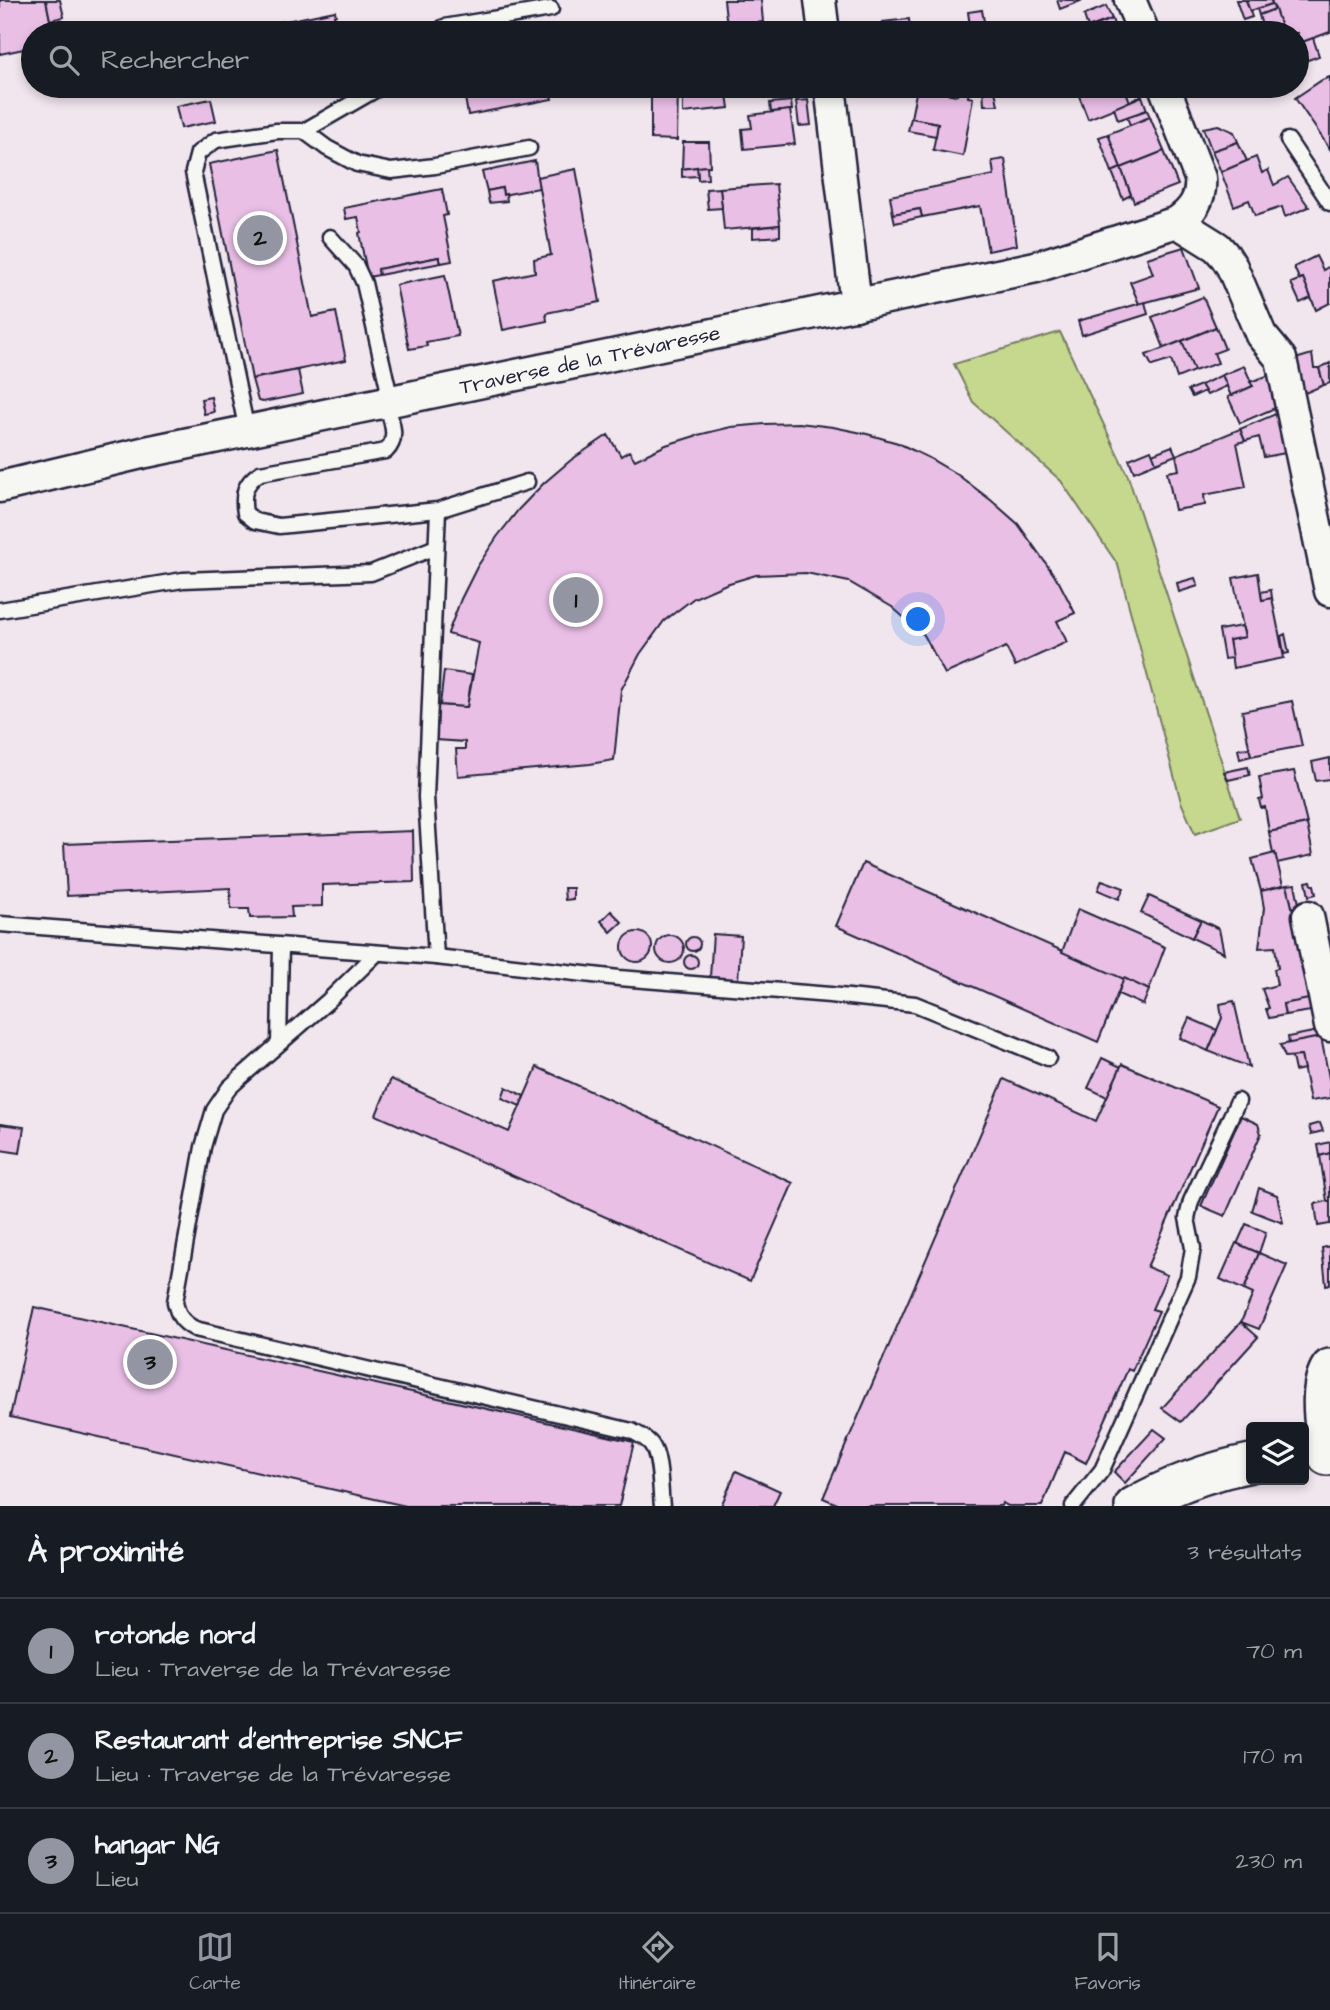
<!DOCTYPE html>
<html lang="fr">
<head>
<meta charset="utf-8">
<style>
	:root { --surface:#171b24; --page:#20242c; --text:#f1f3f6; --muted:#9ea1a6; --line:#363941; --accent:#9495a2 }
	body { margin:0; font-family:"Architects Daughter",sans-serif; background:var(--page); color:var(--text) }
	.controls { position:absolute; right:21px; bottom:21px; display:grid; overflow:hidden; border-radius:7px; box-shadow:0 4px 10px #0003 }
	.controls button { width:63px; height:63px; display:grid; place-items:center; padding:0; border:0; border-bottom:2px solid var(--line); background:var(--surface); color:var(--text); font:35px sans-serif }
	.you { position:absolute; left:919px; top:620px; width:24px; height:24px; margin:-18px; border:5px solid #fff; border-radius:50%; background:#1a73e8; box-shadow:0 0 0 10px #1a73e833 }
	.badge { display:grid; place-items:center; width:46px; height:46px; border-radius:50%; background:var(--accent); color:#111; font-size:23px; font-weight:700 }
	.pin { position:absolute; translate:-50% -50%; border:4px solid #fff; box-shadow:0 2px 7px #0006 }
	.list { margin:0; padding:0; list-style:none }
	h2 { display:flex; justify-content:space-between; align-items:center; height:91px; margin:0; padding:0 28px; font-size:30px }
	h2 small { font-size:23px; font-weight:400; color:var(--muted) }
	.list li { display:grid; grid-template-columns:46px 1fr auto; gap:21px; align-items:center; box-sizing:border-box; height:105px; padding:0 28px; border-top:2px solid var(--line) }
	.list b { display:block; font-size:26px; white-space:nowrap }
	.list p { margin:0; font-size:23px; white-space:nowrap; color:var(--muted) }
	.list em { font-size:23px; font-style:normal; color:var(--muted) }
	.icon { flex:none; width:38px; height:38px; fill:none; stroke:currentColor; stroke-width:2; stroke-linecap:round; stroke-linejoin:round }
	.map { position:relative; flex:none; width:1330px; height:1506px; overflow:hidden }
	.search { position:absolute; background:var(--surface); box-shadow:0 4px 10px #0003; left:21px; right:21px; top:21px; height:77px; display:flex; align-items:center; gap:18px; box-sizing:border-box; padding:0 24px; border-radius:38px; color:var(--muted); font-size:26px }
	.sheet { height:406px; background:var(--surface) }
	nav { display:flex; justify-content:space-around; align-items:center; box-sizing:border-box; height:98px; border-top:2px solid var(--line); background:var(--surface); font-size:19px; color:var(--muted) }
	nav a { display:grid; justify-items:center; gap:4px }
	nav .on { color:var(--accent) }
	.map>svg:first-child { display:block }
</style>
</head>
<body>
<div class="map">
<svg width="1330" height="1506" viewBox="0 0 1330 1506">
	<rect width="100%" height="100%" fill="#f2e6ee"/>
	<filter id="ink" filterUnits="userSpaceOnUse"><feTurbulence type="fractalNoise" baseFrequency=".0143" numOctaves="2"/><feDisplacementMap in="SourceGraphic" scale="14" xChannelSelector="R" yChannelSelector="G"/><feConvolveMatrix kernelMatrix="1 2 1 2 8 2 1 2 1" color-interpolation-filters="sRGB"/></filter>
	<g filter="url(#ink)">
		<path fill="#c6d88d" stroke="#747d64" stroke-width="2" d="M 1060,332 L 1128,476 L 1240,818 L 1195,834 L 1181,802 L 1118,565 L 1061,481 L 973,402 L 954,364 Z"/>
		<g fill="#e9bfe6" stroke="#22223b" stroke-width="2">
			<path d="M 0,0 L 46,0 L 53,33 L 33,33 L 33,47 L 0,54 Z"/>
			<path d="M 46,0 L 60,0 L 64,17 L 50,20 Z"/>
			<path d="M 724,0 L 761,0 L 763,22 L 727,26 Z"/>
			<path d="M 1057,0 L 1083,0 L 1060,9 Z"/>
			<path d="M 1236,0 L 1246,0 L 1252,17 L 1243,20 Z"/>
			<path d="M 1246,0 L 1271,0 L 1272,4 L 1250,11 Z"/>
			<path d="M 1271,0 L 1330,0 L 1330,32 L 1297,44 L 1297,33 L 1283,33 Z"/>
			<path d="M 1272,4 L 1275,9 L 1259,15 L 1257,9 Z"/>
			<path d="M 1106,6 L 1112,19 L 1088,28 L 1084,15 Z"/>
			<path d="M 1275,9 L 1283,33 L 1264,33 L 1259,15 Z"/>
			<path d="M 982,10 L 986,33 L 971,33 L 968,12 Z"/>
			<path d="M 335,11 L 336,15 L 334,16 L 338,33 L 248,33 L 247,29 Z"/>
			<path d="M 909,19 L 910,31 L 901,33 L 861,33 L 884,29 L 883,22 Z"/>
			<path d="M 1112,19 L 1117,33 L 1077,33 L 1088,28 Z"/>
			<path d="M 760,23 L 760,30 L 727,33 L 727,26 Z"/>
			<path d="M 1313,38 L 1319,56 L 1297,64 L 1297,44 Z"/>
			<path d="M 1330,77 L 1330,149 L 1295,98 L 1322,80 Z"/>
			<path d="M 463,86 L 549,86 L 552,99 L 468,115 Z"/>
			<path d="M 651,86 L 678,86 L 677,140 L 651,139 Z"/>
			<path d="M 758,86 L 796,86 L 759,90 Z"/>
			<path d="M 959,86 L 969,88 L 968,97 L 973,98 L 963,156 L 933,150 L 938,123 L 911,118 L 917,88 L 957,95 Z"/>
			<path d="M 986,86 L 994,86 L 998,105 L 984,105 L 983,87 Z"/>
			<path d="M 1080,86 L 1119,86 L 1120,88 L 1124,86 L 1130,102 L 1088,119 L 1076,88 Z"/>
			<path d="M 727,94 L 729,108 L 683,113 L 683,99 Z"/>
			<path d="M 1142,96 L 1147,110 L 1118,120 L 1114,108 Z"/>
			<path d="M 211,99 L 216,121 L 181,128 L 176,106 Z"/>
			<path d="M 808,100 L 811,125 L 799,126 L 796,101 Z"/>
			<path d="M 791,101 L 792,110 L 771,112 L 770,103 Z"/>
			<path d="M 790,110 L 795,144 L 744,149 L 742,129 L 752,128 L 750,115 Z"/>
			<path d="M 1147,110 L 1150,117 L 1130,125 L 1127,117 Z"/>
			<path d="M 1150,117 L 1164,151 L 1121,168 L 1108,134 Z"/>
			<path d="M 911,118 L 938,123 L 936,136 L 908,131 Z"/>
			<path d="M 1218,125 L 1234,132 L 1238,142 L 1212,151 L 1203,128 Z"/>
			<path d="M 1108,134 L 1121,168 L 1112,172 L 1099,137 Z"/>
			<path d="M 683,142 L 709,142 L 710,166 L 682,169 Z"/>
			<path d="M 1238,142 L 1247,161 L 1221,172 L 1212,151 Z"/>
			<path d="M 278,150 L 312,317 L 336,312 L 346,360 L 252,379 L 209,164 Z"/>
			<path d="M 1164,151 L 1178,185 L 1134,202 L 1121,168 Z"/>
			<path d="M 1256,157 L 1262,173 L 1268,170 L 1274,185 L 1288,177 L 1309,207 L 1285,217 L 1282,207 L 1255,216 L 1249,200 L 1234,206 L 1221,172 Z"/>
			<path d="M 1005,159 L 1017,245 L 988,251 L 980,206 L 922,217 L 920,209 L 893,214 L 890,196 L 994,175 L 992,161 Z"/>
			<path d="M 535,161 L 539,188 L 503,195 L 502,188 L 487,191 L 482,172 Z"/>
			<path d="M 707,166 L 708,179 L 698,180 L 697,167 Z"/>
			<path d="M 697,167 L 698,176 L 682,177 L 682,169 Z"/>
			<path d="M 1121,168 L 1131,195 L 1123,199 L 1112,172 Z"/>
			<path d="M 576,169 L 600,302 L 546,313 L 547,321 L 503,330 L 493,281 L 535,272 L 534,259 L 551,255 L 537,177 Z"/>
			<path d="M 776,184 L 780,225 L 724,230 L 720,188 Z"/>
			<path d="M 502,188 L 503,195 L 506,194 L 507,201 L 489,203 L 487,191 Z"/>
			<path d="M 720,188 L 722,208 L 708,209 L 706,189 Z"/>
			<path d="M 442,189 L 447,215 L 443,216 L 452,261 L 441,263 L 439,257 L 378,269 L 379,275 L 368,277 L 359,233 L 361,232 L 358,217 L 346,219 L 344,208 Z"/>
			<path d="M 920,209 L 922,217 L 895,223 L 893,214 Z"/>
			<path d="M 780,225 L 780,236 L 753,238 L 753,228 Z"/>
			<path d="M 1184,247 L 1199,288 L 1139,304 L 1130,282 L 1153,274 L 1147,258 Z"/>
			<path d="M 1316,256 L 1323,270 L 1330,266 L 1330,303 L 1316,310 L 1303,278 L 1299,279 L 1294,267 Z"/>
			<path d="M 439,257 L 441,263 L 379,275 L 378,269 Z"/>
			<path d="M 445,275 L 458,336 L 426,342 L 427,346 L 409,349 L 396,285 Z"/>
			<path d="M 1303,278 L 1311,298 L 1300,303 L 1291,283 Z"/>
			<path d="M 1203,297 L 1216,327 L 1164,348 L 1152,317 Z"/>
			<path d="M 1145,302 L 1148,314 L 1082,335 L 1078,321 Z"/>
			<path d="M 1216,327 L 1225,349 L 1214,353 L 1218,363 L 1194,371 L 1182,341 Z"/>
			<path d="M 1182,341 L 1194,371 L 1177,378 L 1171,360 L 1152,366 L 1146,355 Z"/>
			<path d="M 1312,354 L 1314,368 L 1319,368 L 1324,385 L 1300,395 L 1292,360 Z"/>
			<path d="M 1330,363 L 1330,383 L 1324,385 L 1319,368 Z"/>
			<path d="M 1244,366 L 1253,386 L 1231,396 L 1222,375 Z"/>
			<path d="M 298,370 L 303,394 L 263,402 L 258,401 L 252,379 Z"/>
			<path d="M 1275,373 L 1282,405 L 1240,423 L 1228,397 L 1253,386 L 1250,382 Z"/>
			<path d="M 1222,375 L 1227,386 L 1207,395 L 1201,385 Z"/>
			<path d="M 1201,385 L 1205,391 L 1192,397 L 1188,390 Z"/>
			<path d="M 211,397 L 214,412 L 204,414 L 201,399 Z"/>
			<path d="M 1283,411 L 1291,452 L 1264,457 L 1259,437 L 1245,441 L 1240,429 Z"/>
			<path d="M 799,423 L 833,427 L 867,434 L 898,443 L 929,458 L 958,475 L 992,501 L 1018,524 L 1059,582 L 1075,613 L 1057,621 L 1067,642 L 1015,666 L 1006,647 L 945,674 L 924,635 L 892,607 L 849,582 L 806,573 L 756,575 L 726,584 L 694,598 L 664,621 L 640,654 L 621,690 L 614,760 L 590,764 L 458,776 L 456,749 L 465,749 L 465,742 L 436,740 L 438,705 L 467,707 L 479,643 L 448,634 L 448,633 L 461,599 L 477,567 L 497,537 L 519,509 L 544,483 L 571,460 L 608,435 L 621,456 L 629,451 L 635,460 L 666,445 L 698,435 L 731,427 L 765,424 Z"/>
			<path d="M 1240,429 L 1245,441 L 1237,443 L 1246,487 L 1204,495 L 1205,505 L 1175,510 L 1167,472 L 1179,470 L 1176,455 Z"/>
			<path d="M 1172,446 L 1176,455 L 1156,463 L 1152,454 Z"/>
			<path d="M 1151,450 L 1156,463 L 1134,472 L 1129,459 Z"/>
			<path d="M 1258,573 L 1262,600 L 1272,598 L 1284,658 L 1233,668 L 1229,640 L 1245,637 L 1233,578 Z"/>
			<path d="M 1195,578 L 1198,586 L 1179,592 L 1177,583 Z"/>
			<path d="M 1271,590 L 1272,598 L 1262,600 L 1261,592 Z"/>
			<path d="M 1242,626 L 1245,637 L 1229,640 L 1232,658 L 1224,659 L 1219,630 Z"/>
			<path d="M 1285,634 L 1289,653 L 1284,654 L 1281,636 Z"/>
			<path d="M 444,671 L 472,675 L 467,707 L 440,705 Z"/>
			<path d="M 1292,701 L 1302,746 L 1251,756 L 1242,711 Z"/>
			<path d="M 1249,748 L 1251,756 L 1240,759 L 1238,749 Z"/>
			<path d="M 1330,758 L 1330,779 L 1316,781 L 1312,762 Z"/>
			<path d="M 1248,767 L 1250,775 L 1228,780 L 1224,772 Z"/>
			<path d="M 1294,771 L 1307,824 L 1269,832 L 1265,807 L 1261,808 L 1259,800 L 1263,799 L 1259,777 Z"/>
			<path d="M 1307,824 L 1313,855 L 1277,863 L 1275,853 L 1273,854 L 1269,832 Z"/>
			<path d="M 413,831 L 414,882 L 322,885 L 322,906 L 291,907 L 292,917 L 250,918 L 249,909 L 231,909 L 230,888 L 67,896 L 64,844 Z"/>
			<path d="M 1275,853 L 1283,886 L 1261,891 L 1252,859 Z"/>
			<path d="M 863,863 L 1124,978 L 1098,1042 L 836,926 Z"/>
			<path d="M 1102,880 L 1124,888 L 1119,899 L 1098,890 Z"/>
			<path d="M 1311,881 L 1312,885 L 1314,885 L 1316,894 L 1309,896 L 1306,882 Z"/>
			<path d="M 1295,884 L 1311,962 L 1304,963 L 1287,885 Z"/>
			<path d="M 1287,885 L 1313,999 L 1283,1004 L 1285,1015 L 1269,1018 L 1266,1009 L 1269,1008 L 1262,989 L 1277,985 L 1274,969 L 1278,968 L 1275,947 L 1259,948 L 1264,908 L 1261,891 Z"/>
			<path d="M 564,888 L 573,888 L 573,899 L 565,900 Z"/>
			<path d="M 1149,896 L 1201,920 L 1192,938 L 1141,913 Z"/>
			<path d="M 1078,909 L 1165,947 L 1149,990 L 1062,952 Z"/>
			<path d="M 611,911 L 622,922 L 611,932 L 601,921 Z"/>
			<path d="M 1201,920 L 1219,929 L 1224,953 L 1192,938 Z"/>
			<circle cx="637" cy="947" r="15"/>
			<path d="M 713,934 L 741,936 L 738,980 L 710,977 Z"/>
			<circle cx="670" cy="949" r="14"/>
			<circle cx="693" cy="944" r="7"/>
			<circle cx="691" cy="962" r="7"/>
			<path d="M 1124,978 L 1149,990 L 1143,1005 L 1118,994 Z"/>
			<path d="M 1309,999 L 1311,1011 L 1285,1015 L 1283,1004 Z"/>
			<path d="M 1234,1001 L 1249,1067 L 1208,1051 L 1222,1018 L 1220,1004 Z"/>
			<path d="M 1189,1018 L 1217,1030 L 1208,1051 L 1180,1038 Z"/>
			<path d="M 1323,1030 L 1324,1037 L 1289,1044 L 1288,1037 Z"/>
			<path d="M 1321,1037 L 1330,1083 L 1330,1098 L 1310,1101 L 1301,1056 L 1285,1057 L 1280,1045 Z"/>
			<path d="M 1301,1056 L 1304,1069 L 1295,1071 L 1292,1057 Z"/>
			<path d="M 1102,1058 L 1121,1067 L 1107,1097 L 1088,1088 Z"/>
			<path d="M 1122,1064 L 1218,1106 L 1147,1267 L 1167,1275 L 1152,1309 L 1159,1311 L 1132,1371 L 1128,1369 L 1086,1463 L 1065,1452 L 1042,1506 L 1008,1506 L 1002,1503 L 1001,1506 L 842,1506 L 823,1498 L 1004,1079 L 1096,1121 Z"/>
			<path d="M 537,1067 L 793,1183 L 750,1281 L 376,1115 L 391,1079 L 509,1132 Z"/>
			<path d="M 506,1087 L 524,1096 L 520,1106 L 502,1098 Z"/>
			<path d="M 1241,1116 L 1258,1124 L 1261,1134 L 1225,1216 L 1201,1206 Z"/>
			<path d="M 1320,1123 L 1323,1131 L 1311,1134 L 1309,1126 Z"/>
			<path d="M 0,1124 L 24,1127 L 20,1153 L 0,1150 Z"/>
			<path d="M 1330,1142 L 1330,1153 L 1320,1156 L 1318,1145 Z"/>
			<path d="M 1330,1153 L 1330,1201 L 1327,1201 L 1320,1156 Z"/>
			<path d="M 1259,1188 L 1277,1195 L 1283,1223 L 1252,1211 Z"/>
			<path d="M 1327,1201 L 1330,1201 L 1330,1224 L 1318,1226 L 1315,1204 Z"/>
			<path d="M 1246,1224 L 1266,1232 L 1259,1253 L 1237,1244 Z"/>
			<path d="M 1236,1243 L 1259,1253 L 1244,1290 L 1220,1279 Z"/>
			<path d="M 1330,1246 L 1330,1284 L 1326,1285 L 1322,1248 Z"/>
			<path d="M 1259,1253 L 1287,1265 L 1259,1329 L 1241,1322 L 1253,1294 L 1244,1290 Z"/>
			<path d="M 34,1307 L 634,1442 L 619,1506 L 406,1506 L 10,1417 Z"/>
			<path d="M 1241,1322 L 1258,1337 L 1181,1422 L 1162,1408 Z"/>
			<path d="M 1154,1429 L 1166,1438 L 1125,1483 L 1114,1472 Z"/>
			<path d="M 736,1471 L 780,1491 L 773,1506 L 721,1506 Z"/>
		</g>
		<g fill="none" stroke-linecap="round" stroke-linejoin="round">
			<defs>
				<g id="service">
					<path d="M 437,33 L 444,27 L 551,9"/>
					<path d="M 304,131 L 382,86"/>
					<path d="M 1288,140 L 1330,203"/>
					<path d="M 330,237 L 356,266 L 364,283 L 391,401"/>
					<path d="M 386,403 C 390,418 400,438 386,451 L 260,473 C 244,483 242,495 245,513 L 255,521 L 279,526 L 438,510 L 527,482"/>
					<path d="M 247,431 L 193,172 L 198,153 L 216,140 L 277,131 L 304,131 L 327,148 L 357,164 L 391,171 L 435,166 L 529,148"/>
					<path d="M 0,610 L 183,580 L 371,573 L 436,547"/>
					<path d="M 0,924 L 436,957 L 619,978 L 830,995 L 915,1004 L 1048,1058"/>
					<path d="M 376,954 L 328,1001 L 241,1077 L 229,1088 L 214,1110 L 203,1147 L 175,1302 C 178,1316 182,1322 195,1329 L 632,1431 C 639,1435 646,1438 651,1444 C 661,1457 660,1490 662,1506"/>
					<path d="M 436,957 L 426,797 L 438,510"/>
					<path d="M 279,1043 L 281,946"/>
					<path d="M 1073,1506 L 1102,1470 L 1188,1277 L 1193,1248 L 1187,1218 L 1191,1201 L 1238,1101"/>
				</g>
				<g id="minor">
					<path d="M 820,0 L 824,33"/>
					<path d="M 1130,0 L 1144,33"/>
					<path d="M 830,86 L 856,305"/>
					<path d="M 1177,222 L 1217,247 L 1225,256 L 1232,267 L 1261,335 L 1281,359 L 1330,591"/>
					<path d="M 0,487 L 146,452 L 1036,267 L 1177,222 C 1193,211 1202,198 1200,178 L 1164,86"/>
					<path d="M 1308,916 L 1330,1026"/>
				</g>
				<g id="tertiary">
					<path d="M 1327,1456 C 1325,1431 1316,1389 1330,1368"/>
					<path d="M 1134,1506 C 1171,1485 1210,1471 1251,1463"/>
				</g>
			</defs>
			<use href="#service" stroke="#22223b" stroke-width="19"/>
			<use href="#minor" stroke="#22223b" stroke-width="35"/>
			<use href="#tertiary" stroke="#22223b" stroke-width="42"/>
			<use href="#service" stroke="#f6f6f2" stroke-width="14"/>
			<use href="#minor" stroke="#f6f6f2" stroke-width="30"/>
			<use href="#tertiary" stroke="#f6f6f2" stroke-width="37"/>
		</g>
	</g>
	<g text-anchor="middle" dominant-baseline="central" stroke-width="6" stroke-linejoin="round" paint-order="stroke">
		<g font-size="21" fill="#22223b" stroke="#f6f6f2">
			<text transform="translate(590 360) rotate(-12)">Traverse de la Trévaresse</text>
		</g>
	</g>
</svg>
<div class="controls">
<button><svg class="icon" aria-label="layers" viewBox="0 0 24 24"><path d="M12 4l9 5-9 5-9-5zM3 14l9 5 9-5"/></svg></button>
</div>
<div class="you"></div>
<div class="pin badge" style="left:576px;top:600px">1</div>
<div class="pin badge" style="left:260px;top:238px">2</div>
<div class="pin badge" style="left:150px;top:1362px">3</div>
<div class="search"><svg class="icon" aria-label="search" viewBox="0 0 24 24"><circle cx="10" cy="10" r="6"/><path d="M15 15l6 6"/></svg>Rechercher</div>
</div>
<section class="sheet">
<h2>À proximité<small>3 résultats</small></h2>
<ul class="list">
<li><span class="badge">1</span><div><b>rotonde nord</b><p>Lieu · Traverse de la Trévaresse</p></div><em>70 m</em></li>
<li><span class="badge">2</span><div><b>Restaurant d'entreprise SNCF</b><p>Lieu · Traverse de la Trévaresse</p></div><em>170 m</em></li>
<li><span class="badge">3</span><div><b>hangar NG</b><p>Lieu</p></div><em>230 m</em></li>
</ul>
</section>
<nav>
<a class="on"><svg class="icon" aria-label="map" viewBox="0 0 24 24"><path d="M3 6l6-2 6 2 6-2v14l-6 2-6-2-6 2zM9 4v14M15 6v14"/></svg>Carte</a>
<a><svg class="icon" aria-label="directions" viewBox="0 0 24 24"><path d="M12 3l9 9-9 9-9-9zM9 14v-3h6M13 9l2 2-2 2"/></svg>Itinéraire</a>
<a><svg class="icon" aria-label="saved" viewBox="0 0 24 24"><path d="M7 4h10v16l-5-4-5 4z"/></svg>Favoris</a>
</nav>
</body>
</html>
